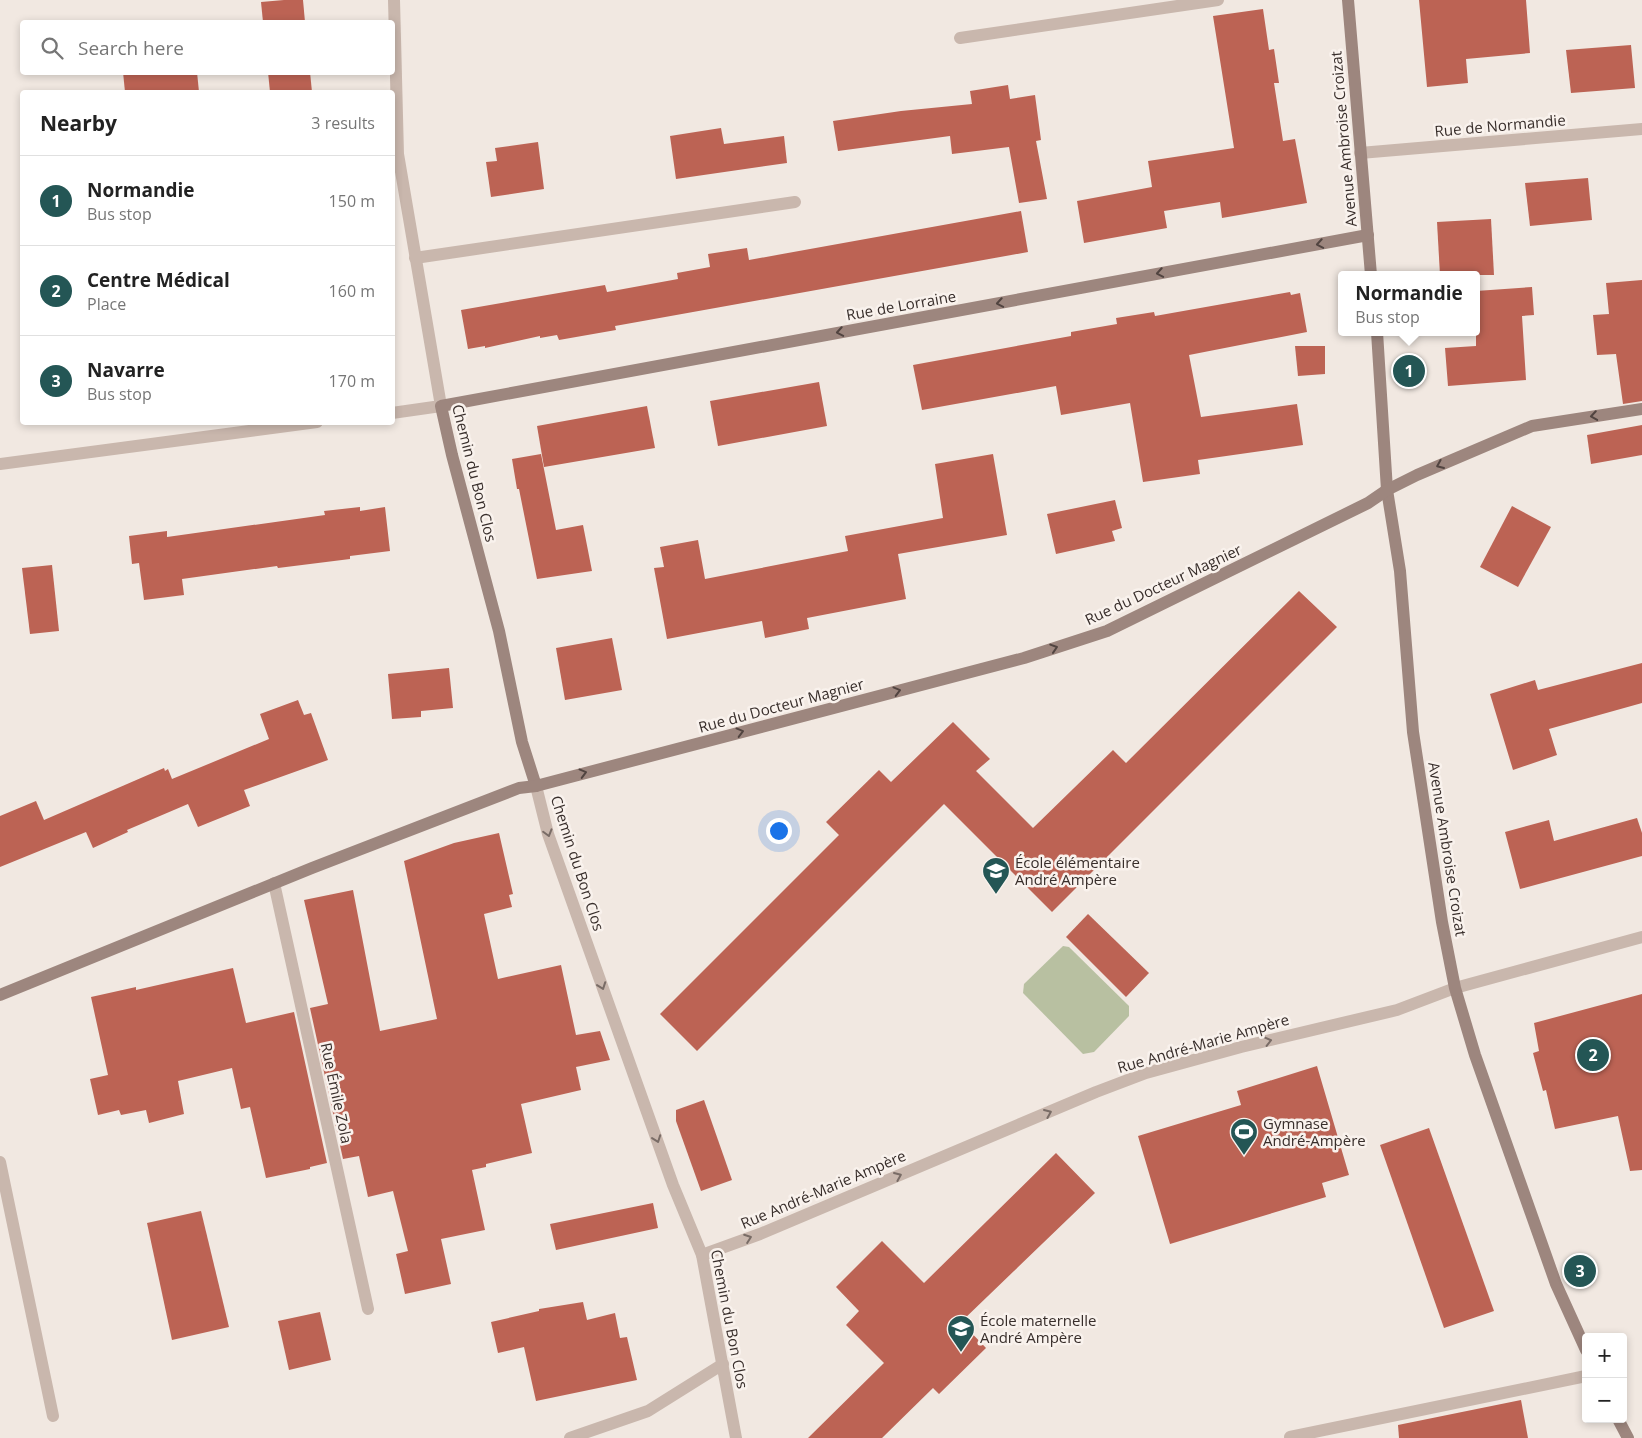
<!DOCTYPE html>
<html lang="en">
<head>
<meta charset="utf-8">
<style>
	:root { --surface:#fff; --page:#f2f2f2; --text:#222; --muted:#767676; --line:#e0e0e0; --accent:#245655 }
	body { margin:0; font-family:"Open Sans",sans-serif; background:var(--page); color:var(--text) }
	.controls { position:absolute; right:15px; bottom:15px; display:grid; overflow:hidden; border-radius:5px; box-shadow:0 2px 8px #0003 }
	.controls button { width:45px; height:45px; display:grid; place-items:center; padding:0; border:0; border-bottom:1px solid var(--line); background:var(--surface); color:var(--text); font:25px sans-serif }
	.you { position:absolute; left:778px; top:830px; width:18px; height:18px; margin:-12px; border:4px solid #fff; border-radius:50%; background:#1a73e8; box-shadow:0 0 0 8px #1a73e833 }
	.badge { display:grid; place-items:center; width:32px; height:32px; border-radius:50%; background:var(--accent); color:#fff; font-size:16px; font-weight:700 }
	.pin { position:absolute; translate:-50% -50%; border:2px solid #fff; box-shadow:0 1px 5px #0006 }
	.popup { position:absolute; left:1338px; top:271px; width:142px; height:65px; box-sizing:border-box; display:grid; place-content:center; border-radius:5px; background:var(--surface); filter:drop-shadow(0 1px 4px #0005); font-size:16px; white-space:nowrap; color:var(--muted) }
	.popup b { font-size:19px; color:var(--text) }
	.popup::after { content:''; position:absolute; left:50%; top:100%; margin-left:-10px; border:10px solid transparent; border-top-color:var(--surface) }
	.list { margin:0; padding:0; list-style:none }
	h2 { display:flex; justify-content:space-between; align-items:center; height:65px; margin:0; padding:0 20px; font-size:21px }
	h2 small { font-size:16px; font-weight:400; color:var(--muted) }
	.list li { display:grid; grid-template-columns:32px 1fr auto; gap:15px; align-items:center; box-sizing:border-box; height:90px; padding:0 20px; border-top:1px solid var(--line) }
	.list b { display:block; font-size:19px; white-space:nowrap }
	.list p { margin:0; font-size:16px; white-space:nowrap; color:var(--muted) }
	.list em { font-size:16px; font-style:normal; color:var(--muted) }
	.icon { flex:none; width:28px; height:28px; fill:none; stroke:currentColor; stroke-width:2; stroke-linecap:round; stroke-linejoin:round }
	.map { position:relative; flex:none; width:1642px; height:1438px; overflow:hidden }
	.search { position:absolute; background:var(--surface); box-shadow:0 2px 8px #0003; left:20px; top:20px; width:375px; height:55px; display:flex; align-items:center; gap:12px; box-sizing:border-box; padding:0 18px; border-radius:5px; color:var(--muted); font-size:19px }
	.panel { position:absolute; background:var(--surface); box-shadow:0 2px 8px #0003; left:20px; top:90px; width:375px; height:335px; border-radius:5px }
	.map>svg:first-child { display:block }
</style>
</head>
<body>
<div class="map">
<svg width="1642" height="1438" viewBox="0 0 1642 1438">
	<rect width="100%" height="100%" fill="#f1e8e1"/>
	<path fill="#b8c0a1" d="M 1063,946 L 1069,947 L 1129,1006 L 1129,1016 L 1094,1052 L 1083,1054 L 1023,993 L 1024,984 Z"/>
	<g fill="#bc6354">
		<path d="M 284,0 L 303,0 L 305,22 L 263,22 L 261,2 Z"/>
		<path d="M 1419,0 L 1526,0 L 1530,53 L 1466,59 L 1468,83 L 1427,87 Z"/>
		<path d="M 1263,9 L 1269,50 L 1274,49 L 1279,83 L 1274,83 L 1283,141 L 1295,139 L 1307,203 L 1222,218 L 1220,202 L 1164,211 L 1167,228 L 1084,243 L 1077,201 L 1152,187 L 1148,161 L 1234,148 L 1213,16 Z"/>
		<path d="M 1631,45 L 1635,88 L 1571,93 L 1566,50 Z"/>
		<path d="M 123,72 L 197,72 L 199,92 L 125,92 Z"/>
		<path d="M 268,72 L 310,72 L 312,92 L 270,92 Z"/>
		<path d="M 1008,85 L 1010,99 L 1035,95 L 1041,140 L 1036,141 L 1047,199 L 1019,203 L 1009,147 L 952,154 L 950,136 L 838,151 L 833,121 L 901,111 L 972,104 L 970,91 Z"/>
		<path d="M 721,128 L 724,144 L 784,136 L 787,163 L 676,179 L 670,136 Z"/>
		<path d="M 538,142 L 544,189 L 491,197 L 486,162 L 497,161 L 495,148 Z"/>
		<path d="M 1588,178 L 1592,220 L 1530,226 L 1525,183 Z"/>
		<path d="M 1021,211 L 1028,252 L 615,326 L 616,330 L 559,340 L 557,335 L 540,338 L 540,336 L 485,348 L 485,346 L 468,349 L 461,310 L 605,285 L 607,292 L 678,279 L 677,273 L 710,267 L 708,254 L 747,248 L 749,260 Z"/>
		<path d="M 1491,219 L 1494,275 L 1440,275 L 1437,222 Z"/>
		<path d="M 1642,280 L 1642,401 L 1623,404 L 1616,354 L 1597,355 L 1593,315 L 1609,314 L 1606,283 Z"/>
		<path d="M 1532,287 L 1534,315 L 1522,316 L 1526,380 L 1448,386 L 1445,348 L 1476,346 L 1476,291 Z"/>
		<path d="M 1290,292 L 1291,295 L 1300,293 L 1307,332 L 1189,355 L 1201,417 L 1297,404 L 1303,445 L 1198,460 L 1200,474 L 1143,482 L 1130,403 L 1061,415 L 1056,386 L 922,410 L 913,365 L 1071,336 L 1071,332 L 1117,324 L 1116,318 L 1154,312 L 1155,316 Z"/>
		<path d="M 1295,346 L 1325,346 L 1325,374 L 1298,376 Z"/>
		<path d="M 819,382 L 827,426 L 718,446 L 710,401 Z"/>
		<path d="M 647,406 L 655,448 L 544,467 L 537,426 Z"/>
		<path d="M 1642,425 L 1642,455 L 1591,464 L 1587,435 Z"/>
		<path d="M 541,454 L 556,530 L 583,525 L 592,571 L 537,579 L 519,489 L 517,489 L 512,459 Z"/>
		<path d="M 993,454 L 1007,535 L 898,554 L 906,599 L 807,618 L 809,629 L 765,638 L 762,621 L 667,639 L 654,568 L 664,567 L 660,547 L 698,540 L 705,579 L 848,551 L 845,536 L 943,518 L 935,464 Z"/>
		<path d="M 1115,500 L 1122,528 L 1112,531 L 1115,541 L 1056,554 L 1047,514 Z"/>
		<path d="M 1512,506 L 1551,527 L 1518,587 L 1480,567 Z"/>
		<path d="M 360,507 L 360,511 L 385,507 L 390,551 L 350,556 L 350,559 L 278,568 L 277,566 L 182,579 L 184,595 L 144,600 L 139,563 L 132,564 L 129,536 L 167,531 L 167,537 L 325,515 L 324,511 Z"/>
		<path d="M 52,565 L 59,631 L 30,634 L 22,568 Z"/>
		<path d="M 1299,591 L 1337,627 L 1052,912 L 944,804 L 697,1051 L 660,1014 L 839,835 L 826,822 L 879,770 L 891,782 L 953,722 L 990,759 L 976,771 L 1033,828 L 1113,750 L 1126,763 Z"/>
		<path d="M 612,638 L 622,690 L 565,700 L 556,648 Z"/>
		<path d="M 1642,663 L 1642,703 L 1549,729 L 1557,755 L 1513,770 L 1490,694 L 1535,680 L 1538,690 Z"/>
		<path d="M 449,668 L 453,708 L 421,711 L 421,717 L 392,719 L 388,674 Z"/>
		<path d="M 298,700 L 304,715 L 311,713 L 328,760 L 244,790 L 250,806 L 198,827 L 188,804 L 127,830 L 128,832 L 93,848 L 86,832 L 0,867 L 0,816 L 36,801 L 44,820 L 164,768 L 165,771 L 168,769 L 172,779 L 269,739 L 260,714 Z"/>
		<path d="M 1637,818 L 1642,833 L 1642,856 L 1520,889 L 1505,832 L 1549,820 L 1554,841 Z"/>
		<path d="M 499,833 L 513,894 L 509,895 L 512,907 L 484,914 L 498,979 L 561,965 L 576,1035 L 600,1031 L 610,1060 L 576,1067 L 581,1090 L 521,1104 L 532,1153 L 486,1164 L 486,1167 L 472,1170 L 485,1230 L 441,1239 L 451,1284 L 405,1294 L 396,1254 L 408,1251 L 393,1191 L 368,1197 L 359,1156 L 343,1159 L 310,1008 L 328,1004 L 304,900 L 353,890 L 380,1031 L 437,1019 L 404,861 L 454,843 Z"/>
		<path d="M 1088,914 L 1149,973 L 1126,997 L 1066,937 Z"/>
		<path d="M 233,968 L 246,1023 L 294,1012 L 327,1163 L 310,1167 L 310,1169 L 266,1178 L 250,1107 L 241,1109 L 232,1068 L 178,1081 L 184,1114 L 149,1123 L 146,1110 L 121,1115 L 119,1110 L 98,1115 L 90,1079 L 108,1075 L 91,997 L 136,987 L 136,990 Z"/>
		<path d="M 1642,994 L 1642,1170 L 1630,1171 L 1618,1116 L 1555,1129 L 1546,1090 L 1543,1091 L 1533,1053 L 1539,1051 L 1534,1023 Z"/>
		<path d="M 1317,1066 L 1349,1175 L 1322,1183 L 1326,1197 L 1170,1244 L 1138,1136 L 1241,1105 L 1237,1091 Z"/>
		<path d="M 704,1100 L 732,1180 L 701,1191 L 676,1121 L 676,1110 Z"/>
		<path d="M 1429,1128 L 1494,1311 L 1444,1328 L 1380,1145 Z"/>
		<path d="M 1056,1153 L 1095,1193 L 961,1322 L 986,1348 L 939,1394 L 933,1388 L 882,1438 L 808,1438 L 884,1363 L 846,1325 L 859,1311 L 836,1287 L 882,1241 L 924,1283 Z"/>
		<path d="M 653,1203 L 658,1228 L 556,1250 L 550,1224 Z"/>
		<path d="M 201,1211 L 229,1327 L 172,1340 L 147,1223 Z"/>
		<path d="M 583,1302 L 587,1320 L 615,1313 L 620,1338 L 627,1337 L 637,1380 L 536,1401 L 524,1347 L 498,1353 L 491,1322 L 539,1311 L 539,1309 Z"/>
		<path d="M 320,1312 L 331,1360 L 289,1370 L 278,1321 Z"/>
		<path d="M 1521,1400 L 1528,1438 L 1399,1438 L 1398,1425 Z"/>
	</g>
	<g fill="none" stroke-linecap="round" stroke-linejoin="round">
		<g stroke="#c9b7ad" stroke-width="12">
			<path d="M 960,38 L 1218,0"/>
			<path d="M 415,258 L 795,202"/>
			<path d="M 274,883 L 368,1309"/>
			<path d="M 1290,1437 L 1586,1376"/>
			<path d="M 570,1438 L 648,1411 L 723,1364"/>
		</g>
		<g stroke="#c9b7ad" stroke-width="12">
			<path d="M 1360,153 L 1642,129"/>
			<path d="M 392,413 L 441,406 L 398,154 L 394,0"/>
			<path d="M 0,464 L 317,422"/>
			<path d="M 536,786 L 548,834 L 673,1185 L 702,1255 L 736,1438"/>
			<path d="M 0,1162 L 53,1416"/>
			<path d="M 702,1255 L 760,1234 L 1096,1092 L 1146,1073 L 1241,1047 L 1397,1010 L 1455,988 L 1642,937"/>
		</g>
		<g stroke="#9d867e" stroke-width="12">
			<path d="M 1348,0 L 1371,275"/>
			<path d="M 1377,332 L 1387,490 L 1400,571 L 1413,732 L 1442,922 L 1455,988 L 1475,1055 L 1556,1284 L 1586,1350"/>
			<path d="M 536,786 L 522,742 L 499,631 L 452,455 L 441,406 L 1368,235"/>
			<path d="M 0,995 L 312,868 L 519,788 L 536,786 L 1024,658 L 1107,631 L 1368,503 L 1387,490 L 1417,475 L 1532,426 L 1642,409"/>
			<path d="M 1618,1419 L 1628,1438"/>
		</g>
	</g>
	<defs><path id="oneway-chevron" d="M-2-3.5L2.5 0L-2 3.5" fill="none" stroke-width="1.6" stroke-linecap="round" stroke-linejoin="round" transform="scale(1.25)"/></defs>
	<g stroke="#514440">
		<use href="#oneway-chevron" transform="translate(1320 244) rotate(170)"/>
		<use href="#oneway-chevron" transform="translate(1160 273) rotate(170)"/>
		<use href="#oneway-chevron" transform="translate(1000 303) rotate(170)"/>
		<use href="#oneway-chevron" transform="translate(840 332) rotate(170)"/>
		<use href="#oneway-chevron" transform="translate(1594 416) rotate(171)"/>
		<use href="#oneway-chevron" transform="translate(1440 465) rotate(157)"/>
		<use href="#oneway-chevron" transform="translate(1054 648) rotate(-18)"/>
		<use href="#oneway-chevron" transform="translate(897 691) rotate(-15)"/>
		<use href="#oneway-chevron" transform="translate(740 732) rotate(-15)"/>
		<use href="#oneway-chevron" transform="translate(583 773) rotate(-15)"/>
	</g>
	<g stroke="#796c66">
		<use href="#oneway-chevron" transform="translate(548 833) rotate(74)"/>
		<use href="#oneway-chevron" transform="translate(602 986) rotate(70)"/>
		<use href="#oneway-chevron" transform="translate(1268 1041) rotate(-14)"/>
		<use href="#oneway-chevron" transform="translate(1048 1113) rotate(-23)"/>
		<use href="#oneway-chevron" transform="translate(657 1139) rotate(70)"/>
		<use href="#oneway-chevron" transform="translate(898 1176) rotate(-23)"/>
		<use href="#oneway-chevron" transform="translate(748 1238) rotate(-20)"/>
	</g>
	<defs>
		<symbol id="school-pin" viewBox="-11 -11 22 30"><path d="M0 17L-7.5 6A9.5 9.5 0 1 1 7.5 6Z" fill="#245655" stroke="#f9f2ed"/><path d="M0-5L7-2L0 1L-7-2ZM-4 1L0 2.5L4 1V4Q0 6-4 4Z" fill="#fff"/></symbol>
		<symbol id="stadium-pin" viewBox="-11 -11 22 30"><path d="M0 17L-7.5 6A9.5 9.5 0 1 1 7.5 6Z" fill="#245655" stroke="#f9f2ed"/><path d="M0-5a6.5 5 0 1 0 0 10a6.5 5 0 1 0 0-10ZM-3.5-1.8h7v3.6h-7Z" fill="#fff"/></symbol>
	</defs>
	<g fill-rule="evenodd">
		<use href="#school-pin" x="980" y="855" width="32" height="43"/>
		<use href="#stadium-pin" x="1228" y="1116" width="32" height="43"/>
		<use href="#school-pin" x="945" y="1313" width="32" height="43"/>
	</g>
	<g text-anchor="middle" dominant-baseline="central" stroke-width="5" stroke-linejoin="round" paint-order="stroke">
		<g font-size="15" fill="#382e2b" stroke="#f9f2ed">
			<text transform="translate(1500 125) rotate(-5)">Rue de Normandie</text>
			<text transform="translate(1343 139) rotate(-95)">Avenue Ambroise Croizat</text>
			<text transform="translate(901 305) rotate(-10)">Rue de Lorraine</text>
			<text transform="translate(475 473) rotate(76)">Chemin du Bon Clos</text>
			<text transform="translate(1163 584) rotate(-25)">Rue du Docteur Magnier</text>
			<text transform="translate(781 705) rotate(-15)">Rue du Docteur Magnier</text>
			<text transform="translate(1448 849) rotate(81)">Avenue Ambroise Croizat</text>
			<text transform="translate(578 863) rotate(72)">Chemin du Bon Clos</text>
			<text transform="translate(1203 1043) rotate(-16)">Rue André-Marie Ampère</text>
			<text transform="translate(337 1093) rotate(78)">Rue Émile Zola</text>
			<text transform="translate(823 1189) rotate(-23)">Rue André-Marie Ampère</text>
			<text transform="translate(730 1319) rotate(79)">Chemin du Bon Clos</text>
		</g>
		<g font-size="15" fill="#382e2b" stroke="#f9f2ed" text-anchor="start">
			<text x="1015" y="862">École élémentaire<tspan x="1015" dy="17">André Ampère</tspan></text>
			<text x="1263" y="1123">Gymnase<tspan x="1263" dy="17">André-Ampère</tspan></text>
			<text x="980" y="1320">École maternelle<tspan x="980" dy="17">André Ampère</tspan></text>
		</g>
	</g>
</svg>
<div class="controls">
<button>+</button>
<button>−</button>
</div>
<div class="you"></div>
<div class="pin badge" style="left:1409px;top:371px">1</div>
<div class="popup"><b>Normandie</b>Bus stop</div>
<div class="pin badge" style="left:1593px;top:1055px">2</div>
<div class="pin badge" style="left:1580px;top:1271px">3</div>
<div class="search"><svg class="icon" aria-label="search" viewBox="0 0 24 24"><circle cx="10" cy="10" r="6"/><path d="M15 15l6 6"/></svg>Search here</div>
<section class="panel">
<h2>Nearby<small>3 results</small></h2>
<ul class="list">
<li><span class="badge">1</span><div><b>Normandie</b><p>Bus stop</p></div><em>150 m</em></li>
<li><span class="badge">2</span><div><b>Centre Médical</b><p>Place</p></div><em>160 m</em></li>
<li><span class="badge">3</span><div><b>Navarre</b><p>Bus stop</p></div><em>170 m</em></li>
</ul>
</section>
</div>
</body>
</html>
